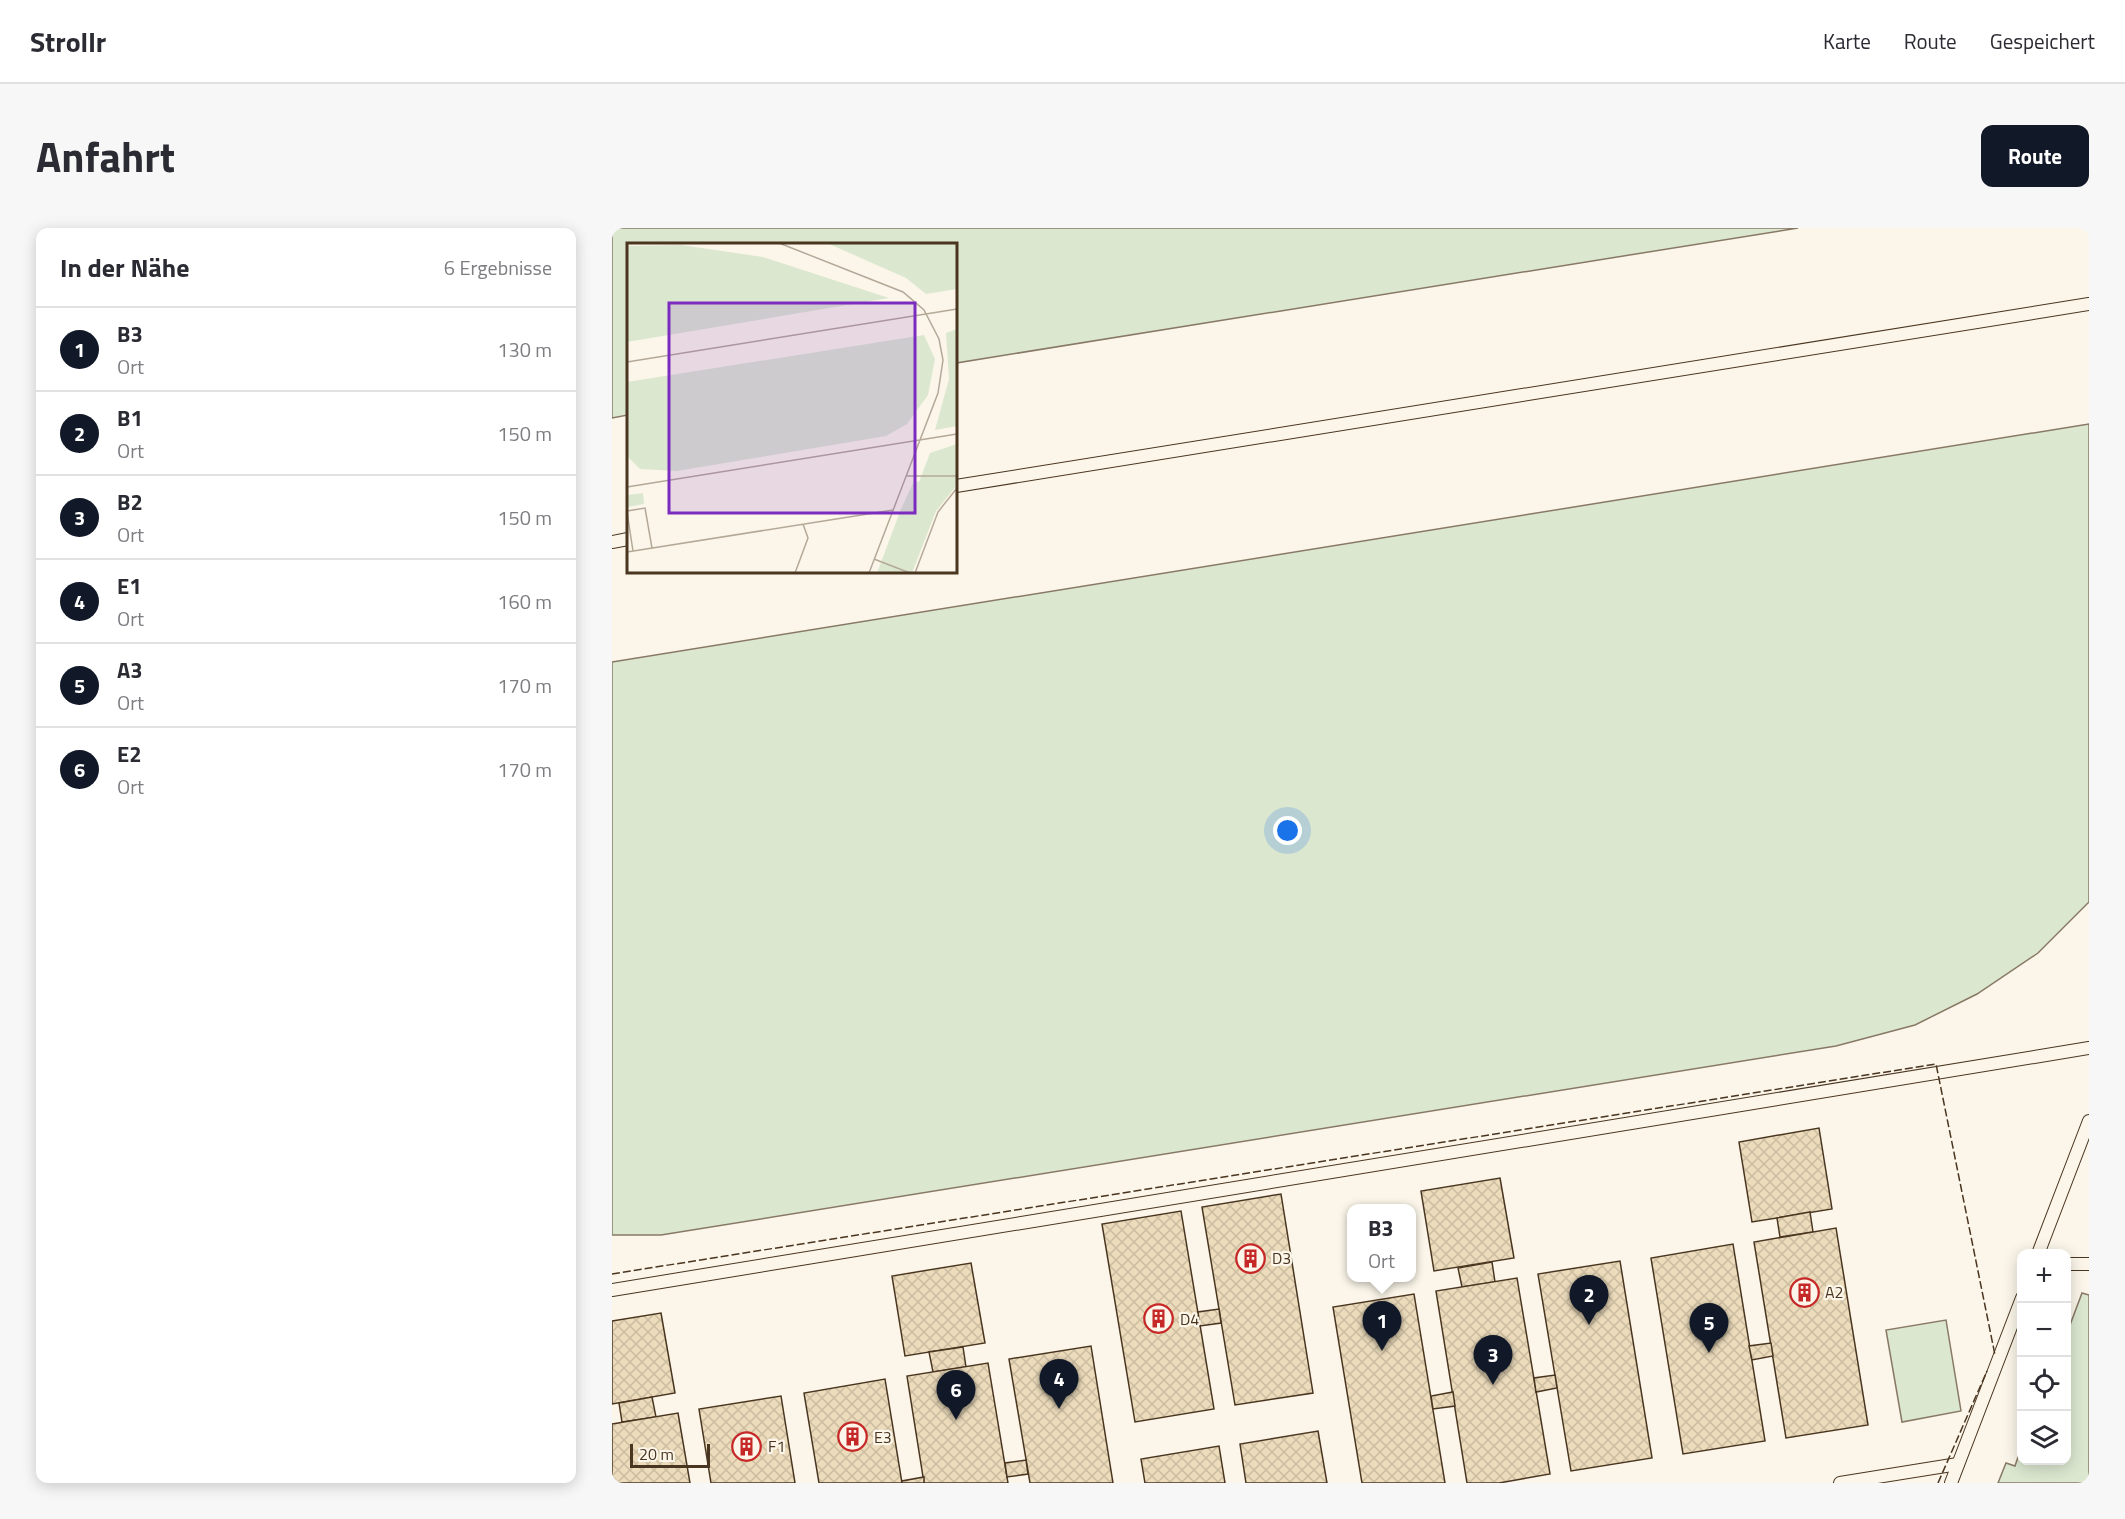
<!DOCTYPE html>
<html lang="de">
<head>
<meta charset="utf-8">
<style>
	:root { --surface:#fff; --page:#f7f7f7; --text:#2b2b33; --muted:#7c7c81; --line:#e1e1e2; --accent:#111827 }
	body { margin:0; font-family:"Titillium Web",sans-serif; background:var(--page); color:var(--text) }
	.controls { position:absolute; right:18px; bottom:18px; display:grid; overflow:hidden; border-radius:12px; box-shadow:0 3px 15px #0003 }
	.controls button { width:54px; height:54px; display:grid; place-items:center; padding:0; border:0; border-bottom:2px solid var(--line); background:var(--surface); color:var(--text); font:30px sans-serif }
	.scale { position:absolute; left:18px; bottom:15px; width:80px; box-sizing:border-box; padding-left:6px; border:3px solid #4a3520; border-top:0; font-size:16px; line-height:21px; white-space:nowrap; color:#4a3520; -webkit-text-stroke:4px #fbf6e9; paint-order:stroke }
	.you { position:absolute; left:676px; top:603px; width:21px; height:21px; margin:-15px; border:4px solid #fff; border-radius:50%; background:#1a73e8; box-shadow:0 0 0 9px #1a73e833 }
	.badge { display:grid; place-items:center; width:39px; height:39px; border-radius:50%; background:var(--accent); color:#fff; font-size:20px; font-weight:700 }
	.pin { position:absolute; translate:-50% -50px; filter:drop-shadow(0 2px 3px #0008) }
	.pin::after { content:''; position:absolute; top:32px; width:21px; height:18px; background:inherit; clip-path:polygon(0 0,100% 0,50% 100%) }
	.popup { position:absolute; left:735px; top:976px; width:69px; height:78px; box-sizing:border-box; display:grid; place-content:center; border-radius:12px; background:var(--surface); filter:drop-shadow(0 2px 4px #0005); font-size:20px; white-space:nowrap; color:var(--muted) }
	.popup b { font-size:22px; color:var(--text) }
	.popup::after { content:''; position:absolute; left:50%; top:100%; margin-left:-12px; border:12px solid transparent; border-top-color:var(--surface) }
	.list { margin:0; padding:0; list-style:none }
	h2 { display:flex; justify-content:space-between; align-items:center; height:78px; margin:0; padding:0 24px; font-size:26px }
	h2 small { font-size:20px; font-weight:400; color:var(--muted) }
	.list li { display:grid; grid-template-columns:39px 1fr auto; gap:18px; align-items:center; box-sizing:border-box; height:84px; padding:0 24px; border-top:2px solid var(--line) }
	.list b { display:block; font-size:22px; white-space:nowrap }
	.list p { margin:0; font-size:20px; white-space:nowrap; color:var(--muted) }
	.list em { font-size:20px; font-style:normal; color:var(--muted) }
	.icon { flex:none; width:33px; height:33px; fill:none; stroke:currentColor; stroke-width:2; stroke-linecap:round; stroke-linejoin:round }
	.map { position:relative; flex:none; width:1477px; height:1255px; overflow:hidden; border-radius:12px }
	header { display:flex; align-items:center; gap:36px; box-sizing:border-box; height:84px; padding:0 30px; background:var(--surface); border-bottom:2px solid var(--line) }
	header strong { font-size:28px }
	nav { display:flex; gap:33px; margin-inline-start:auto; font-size:21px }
	.intro { display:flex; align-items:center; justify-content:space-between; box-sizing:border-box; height:144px; padding:0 36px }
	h1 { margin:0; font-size:42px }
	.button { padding:15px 27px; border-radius:12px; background:var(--accent); color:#fff; font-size:21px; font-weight:700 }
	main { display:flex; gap:36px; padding:0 36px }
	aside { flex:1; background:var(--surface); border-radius:12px; box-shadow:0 3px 15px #0003 }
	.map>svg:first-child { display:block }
</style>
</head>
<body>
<header>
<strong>Strollr</strong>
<nav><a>Karte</a><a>Route</a><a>Gespeichert</a></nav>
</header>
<div class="intro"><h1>Anfahrt</h1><a class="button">Route</a></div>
<main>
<aside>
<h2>In der Nähe<small>6 Ergebnisse</small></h2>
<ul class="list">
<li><span class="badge">1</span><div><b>B3</b><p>Ort</p></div><em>130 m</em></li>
<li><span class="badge">2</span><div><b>B1</b><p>Ort</p></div><em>150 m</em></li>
<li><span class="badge">3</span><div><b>B2</b><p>Ort</p></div><em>150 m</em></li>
<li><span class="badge">4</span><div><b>E1</b><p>Ort</p></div><em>160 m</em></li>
<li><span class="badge">5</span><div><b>A3</b><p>Ort</p></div><em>170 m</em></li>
<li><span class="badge">6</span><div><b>E2</b><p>Ort</p></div><em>170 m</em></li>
</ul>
</aside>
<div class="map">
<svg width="1477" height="1255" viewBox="0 0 1477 1255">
	<defs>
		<pattern id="building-cross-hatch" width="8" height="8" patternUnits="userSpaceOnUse" patternTransform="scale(1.5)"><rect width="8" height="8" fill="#ecdcbc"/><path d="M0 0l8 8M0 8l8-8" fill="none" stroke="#ccbda1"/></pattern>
	</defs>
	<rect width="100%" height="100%" fill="#fbf6e9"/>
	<g fill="#dce7d0" stroke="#887966" stroke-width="1.5">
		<path d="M 0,0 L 1186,0 L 344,135 L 344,16 L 16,16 L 16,187 L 0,190 Z"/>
		<path d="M 1477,196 L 1477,674 L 1426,725 L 1365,766 L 1303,797 L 1224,818 L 49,1007 L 0,1007 L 0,434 Z"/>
		<path d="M 1470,1065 L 1477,1067 L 1477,1255 L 1386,1255 L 1394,1235 L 1403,1238 L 1409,1220 L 1410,1232 L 1454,1232 L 1455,1105 Z"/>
		<path d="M 1334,1092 L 1349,1183 L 1290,1194 L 1274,1102 Z"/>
	</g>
	<g fill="url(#building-cross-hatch)" stroke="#4a3520" stroke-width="1.5">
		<path d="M 1207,900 L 1220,981 L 1140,994 L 1127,914 Z"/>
		<path d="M 888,950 L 902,1030 L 822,1043 L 809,963 Z"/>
		<path d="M 669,966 L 701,1165 L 623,1177 L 590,979 Z"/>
		<path d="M 569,983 L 602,1181 L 523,1194 L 490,996 Z"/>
		<path d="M 1198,984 L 1201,1004 L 1168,1009 L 1165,990 Z"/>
		<path d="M 1224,1000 L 1256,1197 L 1174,1210 L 1142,1014 Z"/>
		<path d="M 1121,1016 L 1153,1213 L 1071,1226 L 1039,1030 Z"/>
		<path d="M 1008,1033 L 1040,1230 L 959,1243 L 926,1046 Z"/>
		<path d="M 880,1034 L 883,1054 L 850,1059 L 846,1040 Z"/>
		<path d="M 359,1035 L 373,1115 L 293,1128 L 280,1048 Z"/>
		<path d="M 905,1050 L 938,1246 L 887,1255 L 855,1255 L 824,1063 Z"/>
		<path d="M 802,1066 L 833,1255 L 750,1255 L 721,1079 Z"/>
		<path d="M 607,1081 L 609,1095 L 588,1098 L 586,1084 Z"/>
		<path d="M 49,1085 L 63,1165 L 0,1176 L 0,1093 Z"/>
		<path d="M 1159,1115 L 1161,1128 L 1140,1132 L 1137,1118 Z"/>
		<path d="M 479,1118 L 501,1255 L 418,1255 L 397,1131 Z"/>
		<path d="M 351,1119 L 354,1139 L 321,1144 L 317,1124 Z"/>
		<path d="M 376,1135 L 396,1255 L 312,1255 L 295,1148 Z"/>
		<path d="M 943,1147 L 945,1160 L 924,1164 L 922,1150 Z"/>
		<path d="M 273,1151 L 290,1255 L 207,1255 L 192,1165 Z"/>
		<path d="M 841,1164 L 843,1178 L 821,1181 L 819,1168 Z"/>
		<path d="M 169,1168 L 183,1255 L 99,1255 L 87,1181 Z"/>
		<path d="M 40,1169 L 44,1189 L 10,1194 L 7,1175 Z"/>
		<path d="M 66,1185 L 78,1255 L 0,1255 L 0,1196 Z"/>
		<path d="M 706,1203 L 715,1255 L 634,1255 L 628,1216 Z"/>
		<path d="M 607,1218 L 613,1255 L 533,1255 L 529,1231 Z"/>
		<path d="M 414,1232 L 416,1246 L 395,1249 L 393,1235 Z"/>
		<path d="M 312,1249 L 312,1255 L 290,1255 L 290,1253 Z"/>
	</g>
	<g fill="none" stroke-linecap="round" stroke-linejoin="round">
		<defs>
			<g id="service">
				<path d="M 344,258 L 1477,76"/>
				<path d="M 0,314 L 16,311"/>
				<path d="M 1426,1026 L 1477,893"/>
				<path d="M 1454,1036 L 1477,1036"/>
				<path d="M 0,1062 L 1477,820"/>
				<path d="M 1228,1255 L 1346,1236"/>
				<path d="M 1339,1255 L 1410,1070"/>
			</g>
		</defs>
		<use href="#service" stroke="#4a3520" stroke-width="14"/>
		<use href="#service" stroke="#fbf6e9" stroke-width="12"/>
		<g stroke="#4a3520" stroke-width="1.5" stroke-dasharray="8 3" stroke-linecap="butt">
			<path d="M 0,1046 L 1324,836 L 1383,1127"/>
			<path d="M 1326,1255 L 1375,1143"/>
		</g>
	</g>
	<defs>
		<symbol id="building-ring" viewBox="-11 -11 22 22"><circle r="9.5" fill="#fbf6e9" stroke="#c62828" stroke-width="1.5"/><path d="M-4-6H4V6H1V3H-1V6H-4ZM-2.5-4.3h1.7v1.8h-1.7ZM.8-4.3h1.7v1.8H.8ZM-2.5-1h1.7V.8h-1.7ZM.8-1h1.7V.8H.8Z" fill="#c62828"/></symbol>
	</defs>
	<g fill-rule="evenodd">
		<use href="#building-ring" x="622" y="1014" width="33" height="33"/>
		<use href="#building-ring" x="1176" y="1048" width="33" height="33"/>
		<use href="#building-ring" x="530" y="1074" width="33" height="33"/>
		<use href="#building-ring" x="224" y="1192" width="33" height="33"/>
		<use href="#building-ring" x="118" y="1202" width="33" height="33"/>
	</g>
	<g text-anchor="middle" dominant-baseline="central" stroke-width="4.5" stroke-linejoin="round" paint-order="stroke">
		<g font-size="16" fill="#4a3520" stroke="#fbf6e9" text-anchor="start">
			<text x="660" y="1030">D3</text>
			<text x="1213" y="1064">A2</text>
			<text x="568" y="1091">D4</text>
			<text x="262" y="1209">E3</text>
			<text x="156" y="1218">F1</text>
		</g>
	</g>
	<g transform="translate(15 15)">
		<rect width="330" height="330" fill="#fbf6e9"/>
		<path d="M 200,0 L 330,0 L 330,46 L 299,51 L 279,35 ZM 54,2 L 136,14 L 262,55 L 0,99 L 0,3 ZM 330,86 L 330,183 L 308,187 L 322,136 L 319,90 ZM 297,92 L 308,116 L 301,152 L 280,181 L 259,193 L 50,228 L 13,226 L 1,214 L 0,139 ZM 330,201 L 330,242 L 309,268 L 285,330 L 250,330 L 274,266 L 287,238 L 292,239 L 303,210 ZM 16,250 L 17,261 L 0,264 L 0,252 Z" fill="#dce7d0"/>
		<path fill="none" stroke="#b4a999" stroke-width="1.5" d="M 152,0 L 276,49 L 297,67 L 312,96 L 316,117 L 311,150 L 242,330M 0,119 L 330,66M 279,233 L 330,233M 0,244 L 330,191M 0,268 L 18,265 L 25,305M 0,269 L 6,308M 0,309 L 266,267M 247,316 L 283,330M 168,330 L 181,295 L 176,281M 288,330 L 311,269 L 330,245"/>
		<path fill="#7b2cbf" fill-opacity="0.15" stroke="#7b2cbf" stroke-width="3" d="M 42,60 L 288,60 L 288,270 L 42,270 Z"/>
		<rect width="330" height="330" fill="none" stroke="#4a3520" stroke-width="3"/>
	</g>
</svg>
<div class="controls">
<button>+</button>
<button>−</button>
<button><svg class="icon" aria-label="locate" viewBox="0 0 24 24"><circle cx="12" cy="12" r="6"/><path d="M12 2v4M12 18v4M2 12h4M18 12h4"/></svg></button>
<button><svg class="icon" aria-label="layers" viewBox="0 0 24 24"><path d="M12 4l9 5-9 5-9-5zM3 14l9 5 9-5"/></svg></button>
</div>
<div class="scale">20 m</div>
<div class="you"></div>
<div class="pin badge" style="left:770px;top:1123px">1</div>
<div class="popup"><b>B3</b>Ort</div>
<div class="pin badge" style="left:977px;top:1097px">2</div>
<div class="pin badge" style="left:881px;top:1157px">3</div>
<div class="pin badge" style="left:447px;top:1181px">4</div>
<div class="pin badge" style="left:1097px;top:1125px">5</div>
<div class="pin badge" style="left:344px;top:1192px">6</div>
</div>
</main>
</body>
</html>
